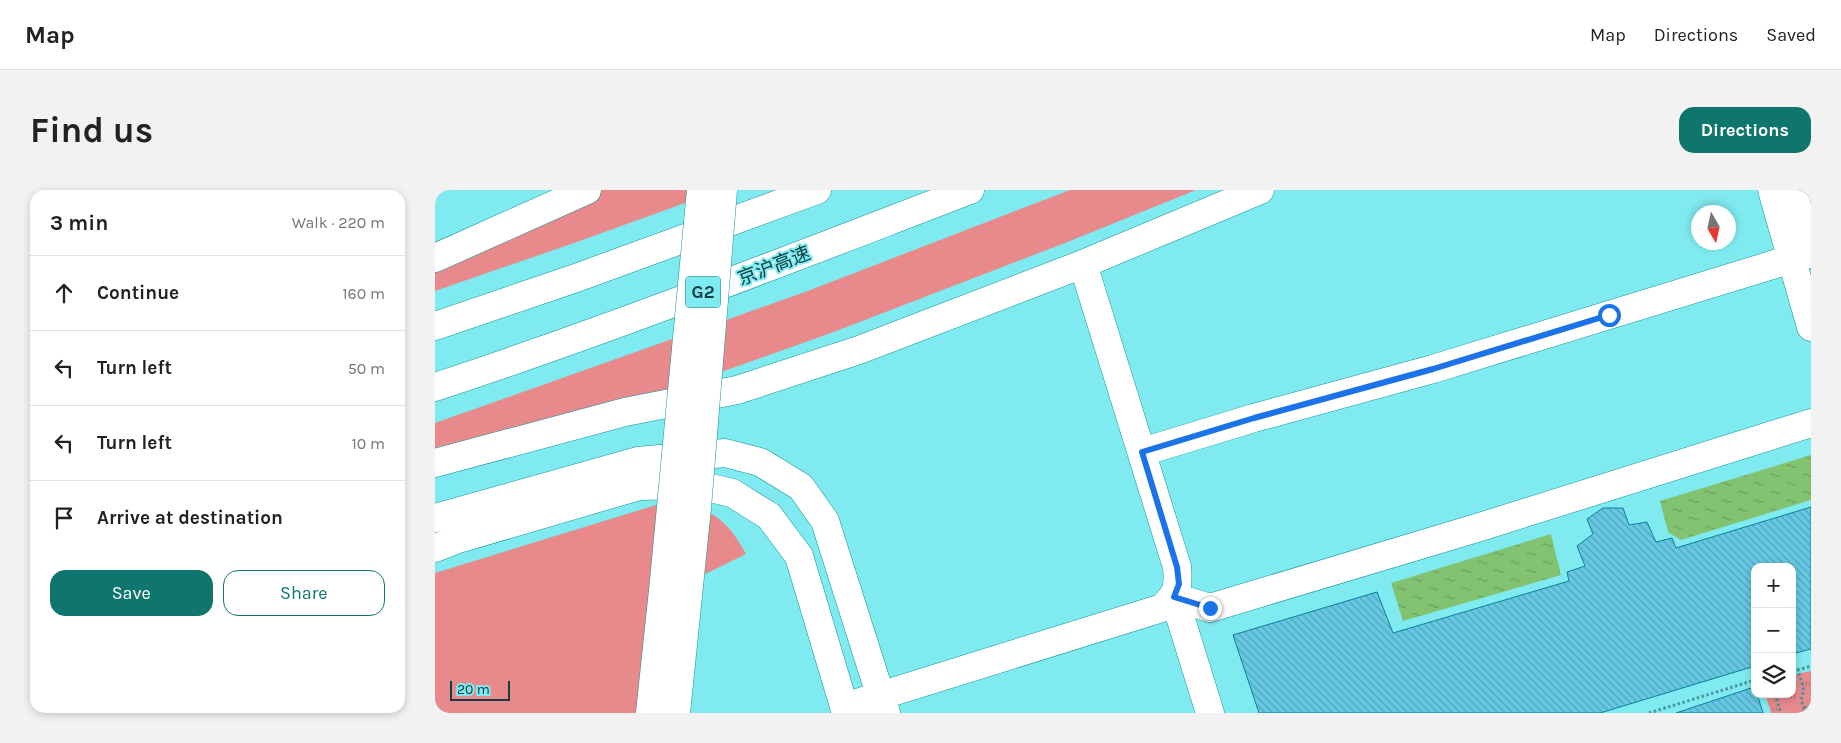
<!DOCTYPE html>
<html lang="en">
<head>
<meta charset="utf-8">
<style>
	:root { --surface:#fff; --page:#f2f2f2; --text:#222; --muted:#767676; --line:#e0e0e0; --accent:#0f766e }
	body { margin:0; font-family:Karla,"Noto Sans SC",sans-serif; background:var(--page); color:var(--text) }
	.controls { position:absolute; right:15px; bottom:15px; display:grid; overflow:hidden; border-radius:10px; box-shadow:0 2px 8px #0003 }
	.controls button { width:45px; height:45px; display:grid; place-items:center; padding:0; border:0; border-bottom:1px solid var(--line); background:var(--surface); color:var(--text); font:25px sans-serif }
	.compass { position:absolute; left:1256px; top:15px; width:45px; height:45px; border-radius:50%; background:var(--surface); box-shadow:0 2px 8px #0003; rotate:171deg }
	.scale { position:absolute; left:15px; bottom:12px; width:60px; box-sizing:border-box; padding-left:5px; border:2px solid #104042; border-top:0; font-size:14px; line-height:18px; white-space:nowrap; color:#104042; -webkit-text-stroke:4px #7feaef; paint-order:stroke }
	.stop { position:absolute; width:15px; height:15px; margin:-11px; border:4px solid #1a73e8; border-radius:50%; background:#fff }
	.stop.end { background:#1a73e8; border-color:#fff; box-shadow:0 1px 5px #0008 }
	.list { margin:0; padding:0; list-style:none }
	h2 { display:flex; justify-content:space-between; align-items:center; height:65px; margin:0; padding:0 20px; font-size:21px }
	h2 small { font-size:16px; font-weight:400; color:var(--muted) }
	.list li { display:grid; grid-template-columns:32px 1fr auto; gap:15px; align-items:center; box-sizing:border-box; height:75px; padding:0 20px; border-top:1px solid var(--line) }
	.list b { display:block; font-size:19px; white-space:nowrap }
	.list em { font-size:16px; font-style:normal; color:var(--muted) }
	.actions { display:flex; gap:10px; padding:15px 20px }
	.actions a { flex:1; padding:11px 0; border:1px solid var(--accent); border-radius:15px; text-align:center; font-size:18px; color:var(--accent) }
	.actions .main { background:var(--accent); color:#fff }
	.icon { flex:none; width:28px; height:28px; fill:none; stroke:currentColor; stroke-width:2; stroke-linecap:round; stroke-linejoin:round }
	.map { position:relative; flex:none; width:1376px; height:523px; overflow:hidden; border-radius:15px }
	header { display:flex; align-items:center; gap:30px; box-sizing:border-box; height:70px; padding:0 25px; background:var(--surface); border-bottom:1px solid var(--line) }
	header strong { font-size:24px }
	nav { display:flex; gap:28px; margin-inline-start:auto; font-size:18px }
	.intro { display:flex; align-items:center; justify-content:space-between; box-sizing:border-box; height:120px; padding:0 30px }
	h1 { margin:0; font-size:35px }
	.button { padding:12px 22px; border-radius:15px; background:var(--accent); color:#fff; font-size:18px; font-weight:700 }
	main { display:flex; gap:30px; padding:0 30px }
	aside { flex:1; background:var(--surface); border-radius:15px; box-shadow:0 2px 8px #0003 }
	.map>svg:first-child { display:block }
</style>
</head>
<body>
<header>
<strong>Map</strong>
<nav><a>Map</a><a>Directions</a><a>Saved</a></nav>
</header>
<div class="intro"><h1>Find us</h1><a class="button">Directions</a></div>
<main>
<aside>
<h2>3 min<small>Walk · 220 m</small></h2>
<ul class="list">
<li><svg class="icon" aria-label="ahead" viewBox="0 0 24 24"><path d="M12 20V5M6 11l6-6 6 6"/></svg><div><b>Continue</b></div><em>160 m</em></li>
<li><svg class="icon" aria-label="left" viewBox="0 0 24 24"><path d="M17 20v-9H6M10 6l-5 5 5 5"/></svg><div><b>Turn left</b></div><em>50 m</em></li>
<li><svg class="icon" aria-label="left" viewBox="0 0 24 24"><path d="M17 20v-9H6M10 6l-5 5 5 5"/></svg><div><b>Turn left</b></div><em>10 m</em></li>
<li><svg class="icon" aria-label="arrive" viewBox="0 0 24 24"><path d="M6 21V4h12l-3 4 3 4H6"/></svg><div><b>Arrive at destination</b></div></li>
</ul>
<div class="actions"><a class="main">Save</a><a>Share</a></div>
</aside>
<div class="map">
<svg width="1376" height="523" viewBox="0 0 1376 523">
	<defs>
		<pattern id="park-tufts" width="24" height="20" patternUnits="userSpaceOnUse" patternTransform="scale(1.25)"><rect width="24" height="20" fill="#e8898b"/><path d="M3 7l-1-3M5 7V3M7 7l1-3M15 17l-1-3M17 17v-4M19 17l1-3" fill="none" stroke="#bb7173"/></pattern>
		<pattern id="water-ripples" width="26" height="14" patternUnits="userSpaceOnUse" patternTransform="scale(1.25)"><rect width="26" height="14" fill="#82c372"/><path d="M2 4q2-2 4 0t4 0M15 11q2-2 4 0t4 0" fill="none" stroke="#69a05f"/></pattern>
		<pattern id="building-back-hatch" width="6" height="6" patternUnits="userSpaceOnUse" patternTransform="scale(1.25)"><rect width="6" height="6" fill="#67c8e4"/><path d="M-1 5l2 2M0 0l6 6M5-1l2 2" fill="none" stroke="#53a4ba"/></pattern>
	</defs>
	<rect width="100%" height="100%" fill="#7feaef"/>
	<g fill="#e8898b">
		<path d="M 165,0 L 286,0 L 139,53 L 0,101 L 0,75 Z"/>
		<path d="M 635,0 L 761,0 L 630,53 L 396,143 L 233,201 L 0,267 L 0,233 L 370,102 Z"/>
		<path d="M 221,315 C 231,315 243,313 253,315 C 281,319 299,341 311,364 L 217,410 L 205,523 L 0,523 L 0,383 Z"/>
	</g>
	<path fill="url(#park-tufts)" d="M 1376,481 L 1376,523 L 1336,523 L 1330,504 L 1357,504 L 1357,485 Z"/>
	<g fill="url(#water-ripples)">
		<path d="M 1376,265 L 1376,310 L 1246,350 L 1233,342 L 1225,311 Z"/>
		<path d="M 1116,344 L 1126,385 L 968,431 L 956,393 Z"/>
	</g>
	<g fill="url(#building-back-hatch)" stroke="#09819c">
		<path d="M 1376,317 L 1376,459 L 1357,464 L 1357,377 L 1320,377 L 1320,476 L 1165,523 L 824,523 L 798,445 L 942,402 L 958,443 L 1134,391 L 1132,382 L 1150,376 L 1142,356 L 1158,344 L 1152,329 L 1168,318 L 1188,318 L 1194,335 L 1212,332 L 1221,352 L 1237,348 L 1241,358 Z"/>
		<path d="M 1319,497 L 1320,504 L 1322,504 L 1328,523 L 1241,523 Z"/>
	</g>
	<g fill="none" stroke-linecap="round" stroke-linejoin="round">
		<defs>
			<g id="minor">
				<path d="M 1337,0 L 1376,137"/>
				<path d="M 1362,0 L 1376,64"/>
				<path d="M 707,262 L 819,228 L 998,179 L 1376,63"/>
				<path d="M 739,407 L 775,418 L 1045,337 L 1376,233"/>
				<path d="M 739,407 L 775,523"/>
				<path d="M 409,517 L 727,418 C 742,404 744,398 742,377 L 648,74"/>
			</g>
			<g id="highway">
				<path d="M 0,68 L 152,0"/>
				<path d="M 0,136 L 141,88 L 382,0"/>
				<path d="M 0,197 C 180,138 357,68 535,0"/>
				<path d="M 0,273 L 190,222 L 302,200 L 424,160 L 648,74 L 825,0"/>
				<path d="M 0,328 L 203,271 L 290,263 L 325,272 L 366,297 L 390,331 L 451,523"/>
				<path d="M 0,358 L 23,349 L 204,296 L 263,295 L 297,303 L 334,326 L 364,366 L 411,523"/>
			</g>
		</defs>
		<use href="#minor" stroke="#149499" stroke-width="29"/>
		<use href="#highway" stroke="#149499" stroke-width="29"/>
		<g stroke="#48969a" stroke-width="3" stroke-dasharray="2.5 2.5" stroke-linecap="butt">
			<path d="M 1357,481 L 1363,480"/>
			<path d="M 1340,504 L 1346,523"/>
			<path d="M 1214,523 L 1320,490"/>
			<path d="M 1372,523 L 1366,511 L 1369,500 L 1363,480 L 1376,476"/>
		</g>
		<use href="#minor" stroke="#fff" stroke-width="28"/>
		<use href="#highway" stroke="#fff" stroke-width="28"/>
		<defs>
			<g id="highway-bridge">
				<path d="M 215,523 L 229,391 L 266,0"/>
				<path d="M 241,523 L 262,318 L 288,0"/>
			</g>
		</defs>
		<use href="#highway-bridge" stroke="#149499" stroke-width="29" stroke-linecap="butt"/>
		<use href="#highway-bridge" stroke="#fff" stroke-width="28"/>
	</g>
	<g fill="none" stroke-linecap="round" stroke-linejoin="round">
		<path stroke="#1a73e8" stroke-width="6" d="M 775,418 L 739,407 L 744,394 L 742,377 L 707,262 L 819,228 L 998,179 L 1174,125"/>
	</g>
	<g text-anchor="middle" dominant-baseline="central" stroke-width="4" stroke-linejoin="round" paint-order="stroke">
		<rect fill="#7feaef" stroke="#317376" stroke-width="1" x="250.5" y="86.5" width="35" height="31" rx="4"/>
		<g font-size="18" font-weight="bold" fill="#104042">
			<text x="268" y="102">G2</text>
		</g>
		<g font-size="19" fill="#104042" stroke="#7feaef">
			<text transform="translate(339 76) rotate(-21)">京沪高速</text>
		</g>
	</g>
</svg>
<div class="controls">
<button>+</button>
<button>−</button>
<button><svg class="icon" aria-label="layers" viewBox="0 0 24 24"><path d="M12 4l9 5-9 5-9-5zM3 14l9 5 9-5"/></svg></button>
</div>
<svg class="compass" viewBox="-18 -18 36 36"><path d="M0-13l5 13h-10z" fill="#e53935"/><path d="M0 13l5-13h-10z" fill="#767676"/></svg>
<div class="scale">20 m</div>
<div class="stop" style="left:1174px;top:125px"></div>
<div class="stop end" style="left:775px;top:418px"></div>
</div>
</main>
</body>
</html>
